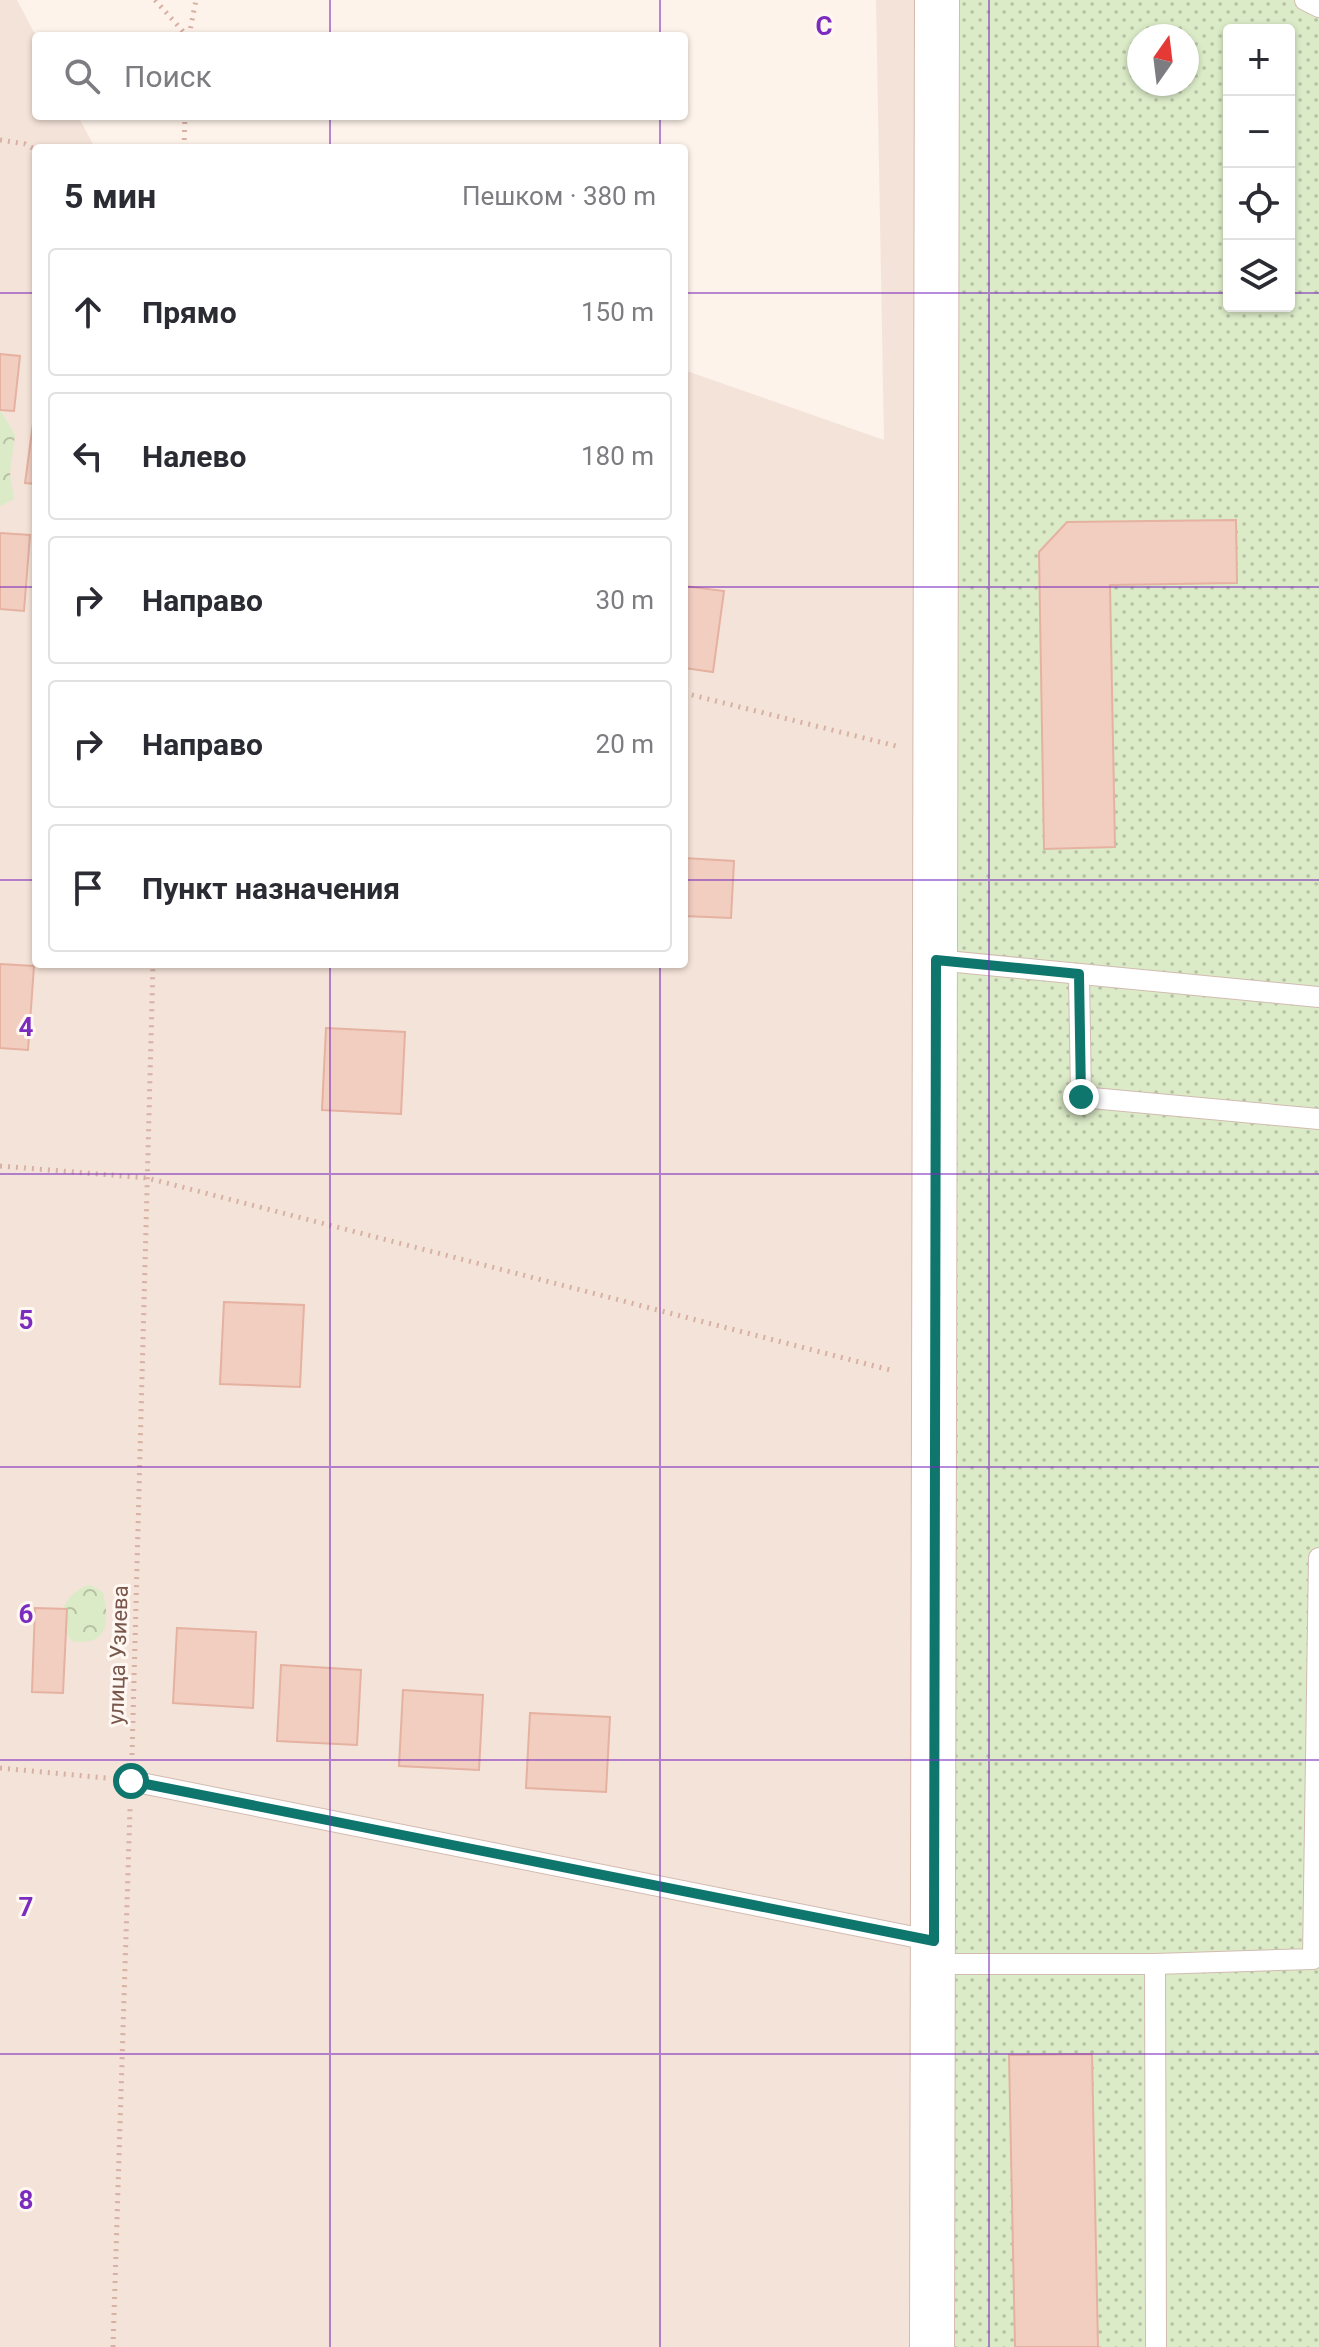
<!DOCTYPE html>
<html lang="ru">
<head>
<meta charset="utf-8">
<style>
	:root { --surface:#fff; --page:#f7f7f7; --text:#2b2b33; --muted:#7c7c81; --line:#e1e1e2 }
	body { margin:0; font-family:Roboto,sans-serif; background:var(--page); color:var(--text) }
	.controls { position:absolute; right:24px; top:24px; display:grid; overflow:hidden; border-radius:8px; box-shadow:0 2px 6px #0004 }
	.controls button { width:72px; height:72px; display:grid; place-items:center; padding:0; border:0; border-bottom:2px solid var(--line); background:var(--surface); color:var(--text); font:40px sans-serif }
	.compass { position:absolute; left:1127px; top:24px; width:72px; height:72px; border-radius:50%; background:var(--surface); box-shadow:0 2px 6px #0004; rotate:14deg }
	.stop { position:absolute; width:24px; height:24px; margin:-18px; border:6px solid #0f766e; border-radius:50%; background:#fff }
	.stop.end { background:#0f766e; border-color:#fff; box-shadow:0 2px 8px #0008 }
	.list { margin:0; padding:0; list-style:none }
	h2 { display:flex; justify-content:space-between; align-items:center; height:104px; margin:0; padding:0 32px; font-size:34px }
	h2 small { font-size:26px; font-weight:400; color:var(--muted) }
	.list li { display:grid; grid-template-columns:52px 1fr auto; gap:24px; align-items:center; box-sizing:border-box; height:128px; margin:0 16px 16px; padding:0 16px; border:2px solid var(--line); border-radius:8px }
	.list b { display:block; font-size:30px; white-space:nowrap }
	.list em { font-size:26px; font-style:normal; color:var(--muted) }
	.icon { flex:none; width:44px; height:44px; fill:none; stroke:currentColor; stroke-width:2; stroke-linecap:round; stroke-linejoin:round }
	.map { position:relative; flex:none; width:1319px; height:2347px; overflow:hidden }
	.search { position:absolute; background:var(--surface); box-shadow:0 2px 6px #0004; left:32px; top:32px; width:656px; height:88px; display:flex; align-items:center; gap:20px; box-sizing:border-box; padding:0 28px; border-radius:8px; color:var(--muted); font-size:30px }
	.panel { position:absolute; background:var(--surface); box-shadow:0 2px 6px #0004; left:32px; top:144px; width:656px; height:824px; border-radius:8px }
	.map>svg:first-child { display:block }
</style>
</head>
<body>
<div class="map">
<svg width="1319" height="2347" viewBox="0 0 1319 2347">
	<defs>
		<pattern id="grass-dots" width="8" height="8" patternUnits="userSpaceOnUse" patternTransform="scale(2)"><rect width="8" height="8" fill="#dbebc7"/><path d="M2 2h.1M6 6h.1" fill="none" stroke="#b6c1a4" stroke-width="1.8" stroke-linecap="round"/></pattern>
		<pattern id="forest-crowns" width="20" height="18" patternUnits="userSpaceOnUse" patternTransform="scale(2)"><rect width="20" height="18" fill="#dbebc7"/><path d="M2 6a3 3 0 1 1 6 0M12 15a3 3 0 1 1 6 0" fill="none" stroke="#b6c1a4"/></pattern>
	</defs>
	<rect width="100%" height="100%" fill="#fdf3ea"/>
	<path fill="#f4e3d8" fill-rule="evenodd" d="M 0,0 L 17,0 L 36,36 L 36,116 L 78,116 L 95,148 L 36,148 L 36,964 L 684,964 L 684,370 L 884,440 L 876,0 L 1319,0 L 1319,2347 L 0,2347 ZM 1229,30 L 1289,30 L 1289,306 L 1229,306 ZM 1139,36 L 1187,36 L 1187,84 L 1139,84 Z"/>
	<path fill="url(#grass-dots)" fill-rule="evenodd" d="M 937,0 L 1319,0 L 1319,2347 L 933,2347 ZM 1229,30 L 1289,30 L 1289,306 L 1229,306 ZM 1139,36 L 1187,36 L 1187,84 L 1139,84 Z"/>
	<g fill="url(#forest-crowns)">
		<path d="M 0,409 L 15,435 L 10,473 L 14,499 L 0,506 Z"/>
		<path d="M 90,1585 L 103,1592 C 110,1621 109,1647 72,1641 C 68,1636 63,1630 62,1624 C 58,1607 74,1588 90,1585 Z"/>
	</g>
	<g fill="#f2cec1" stroke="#e5b1a1" stroke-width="2">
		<path d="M 0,354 L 20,356 L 14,411 L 0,410 Z"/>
		<path d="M 34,416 L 36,417 L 36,484 L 25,483 Z"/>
		<path d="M 1236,520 L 1237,583 L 1110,585 L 1115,847 L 1044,849 L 1039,552 L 1067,522 Z"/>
		<path d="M 0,533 L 30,535 L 24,611 L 0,609 Z"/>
		<path d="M 684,586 L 724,591 L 713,672 L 684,668 Z"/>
		<path d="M 684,858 L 734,861 L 731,918 L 684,916 Z"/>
		<path d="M 0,964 L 34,966 L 28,1050 L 0,1048 Z"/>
		<path d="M 326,1028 L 405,1032 L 401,1114 L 322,1110 Z"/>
		<path d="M 224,1302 L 304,1305 L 300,1387 L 220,1384 Z"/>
		<path d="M 35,1608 L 67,1609 L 63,1693 L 32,1692 Z"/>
		<path d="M 177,1628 L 256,1632 L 253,1708 L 173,1703 Z"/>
		<path d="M 281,1665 L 361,1670 L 357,1745 L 277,1741 Z"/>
		<path d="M 403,1690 L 483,1695 L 479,1770 L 399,1766 Z"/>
		<path d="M 530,1713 L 610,1717 L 606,1792 L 526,1788 Z"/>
		<path d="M 1092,2054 L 1098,2347 L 1015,2347 L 1009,2055 Z"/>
	</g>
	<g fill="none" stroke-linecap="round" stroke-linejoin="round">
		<defs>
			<g id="lane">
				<path d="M 1305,0 L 1319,7"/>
				<path d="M 936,960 L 1319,997"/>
				<path d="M 1079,974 L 1081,1097 L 1319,1119"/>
				<path d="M 131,1781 L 934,1941"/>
				<path d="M 934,1964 L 1155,1964 L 1313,1959 L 1319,1558"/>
				<path d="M 1155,1964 L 1156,2347"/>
			</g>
			<path id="secondary" d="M 932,2347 L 937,0"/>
		</defs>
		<use href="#lane" stroke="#d2bbb1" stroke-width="22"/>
		<use href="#secondary" stroke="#d5baae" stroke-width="46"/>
		<g stroke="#d8b0a4" stroke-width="5" stroke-dasharray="2 6" stroke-linecap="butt">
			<path d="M 155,0 L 187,36"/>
			<path d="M 189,36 L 196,0"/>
			<path d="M 0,140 L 25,144 L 36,150"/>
			<path d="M 184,148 L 185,116"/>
			<path d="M 684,693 L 896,746"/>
			<path d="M 0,1166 L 147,1178 L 894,1371"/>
			<path d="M 132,1755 L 153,964"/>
			<path d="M 0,1768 L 106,1778"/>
			<path d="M 113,2347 L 130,1809"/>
		</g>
		<use href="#lane" stroke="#fff" stroke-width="20"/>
		<use href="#secondary" stroke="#fff" stroke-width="44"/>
	</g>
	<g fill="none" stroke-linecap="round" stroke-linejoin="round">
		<path stroke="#0f766e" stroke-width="10" d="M 131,1781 L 934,1941 L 936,960 L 1079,974 L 1081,1097"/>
	</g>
	<path fill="none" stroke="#7b2cbf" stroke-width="2" stroke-opacity="0.55" d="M 330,0 L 330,36M 660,0 L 660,36M 989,0 L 989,2347M 330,116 L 330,148M 660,116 L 660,148M 0,293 L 36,293M 684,293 L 1229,293M 1289,293 L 1319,293M 0,587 L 36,587M 684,587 L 1319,587M 0,880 L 36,880M 684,880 L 1319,880M 330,964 L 330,2347M 660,964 L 660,2347M 0,1174 L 1319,1174M 0,1467 L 1319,1467M 0,1760 L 1319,1760M 0,2054 L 1319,2054"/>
	<g text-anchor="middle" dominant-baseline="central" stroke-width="6" stroke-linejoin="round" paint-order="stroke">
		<g font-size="22" fill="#78564c" stroke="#fff7f1">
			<text transform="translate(118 1655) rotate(-88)">улица Узиева</text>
		</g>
	</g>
	<g font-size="26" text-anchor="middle" font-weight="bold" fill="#7b2cbf" stroke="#fff7f1" stroke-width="6" stroke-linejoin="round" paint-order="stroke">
		<text x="824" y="35">C</text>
		<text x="26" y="1036">4</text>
		<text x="26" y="1329">5</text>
		<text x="26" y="1623">6</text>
		<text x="26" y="1916">7</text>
		<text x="26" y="2209">8</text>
	</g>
</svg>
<div class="controls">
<button>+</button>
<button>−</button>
<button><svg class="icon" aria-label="locate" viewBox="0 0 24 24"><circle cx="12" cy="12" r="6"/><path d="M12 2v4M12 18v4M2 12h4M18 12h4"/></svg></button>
<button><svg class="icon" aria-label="layers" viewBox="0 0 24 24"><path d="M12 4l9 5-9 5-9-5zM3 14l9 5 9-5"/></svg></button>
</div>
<svg class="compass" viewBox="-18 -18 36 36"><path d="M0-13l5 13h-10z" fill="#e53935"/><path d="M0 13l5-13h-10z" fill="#7c7c81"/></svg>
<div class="stop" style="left:131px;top:1781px"></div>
<div class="stop end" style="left:1081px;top:1097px"></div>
<div class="search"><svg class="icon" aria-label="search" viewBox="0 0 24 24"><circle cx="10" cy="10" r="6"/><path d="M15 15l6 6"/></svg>Поиск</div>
<section class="panel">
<h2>5 мин<small>Пешком · 380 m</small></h2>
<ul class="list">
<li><svg class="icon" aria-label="ahead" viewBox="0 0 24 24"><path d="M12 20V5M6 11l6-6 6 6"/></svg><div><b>Прямо</b></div><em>150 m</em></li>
<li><svg class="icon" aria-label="left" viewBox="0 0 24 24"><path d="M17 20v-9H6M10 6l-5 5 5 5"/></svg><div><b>Налево</b></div><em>180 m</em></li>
<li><svg class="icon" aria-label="right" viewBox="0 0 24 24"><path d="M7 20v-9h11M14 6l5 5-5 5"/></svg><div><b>Направо</b></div><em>30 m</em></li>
<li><svg class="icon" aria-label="right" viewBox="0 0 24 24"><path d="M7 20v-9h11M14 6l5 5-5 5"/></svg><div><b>Направо</b></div><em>20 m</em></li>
<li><svg class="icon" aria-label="arrive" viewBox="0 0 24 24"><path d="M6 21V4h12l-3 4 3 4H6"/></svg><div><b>Пункт назначения</b></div></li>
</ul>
</section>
</div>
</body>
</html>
